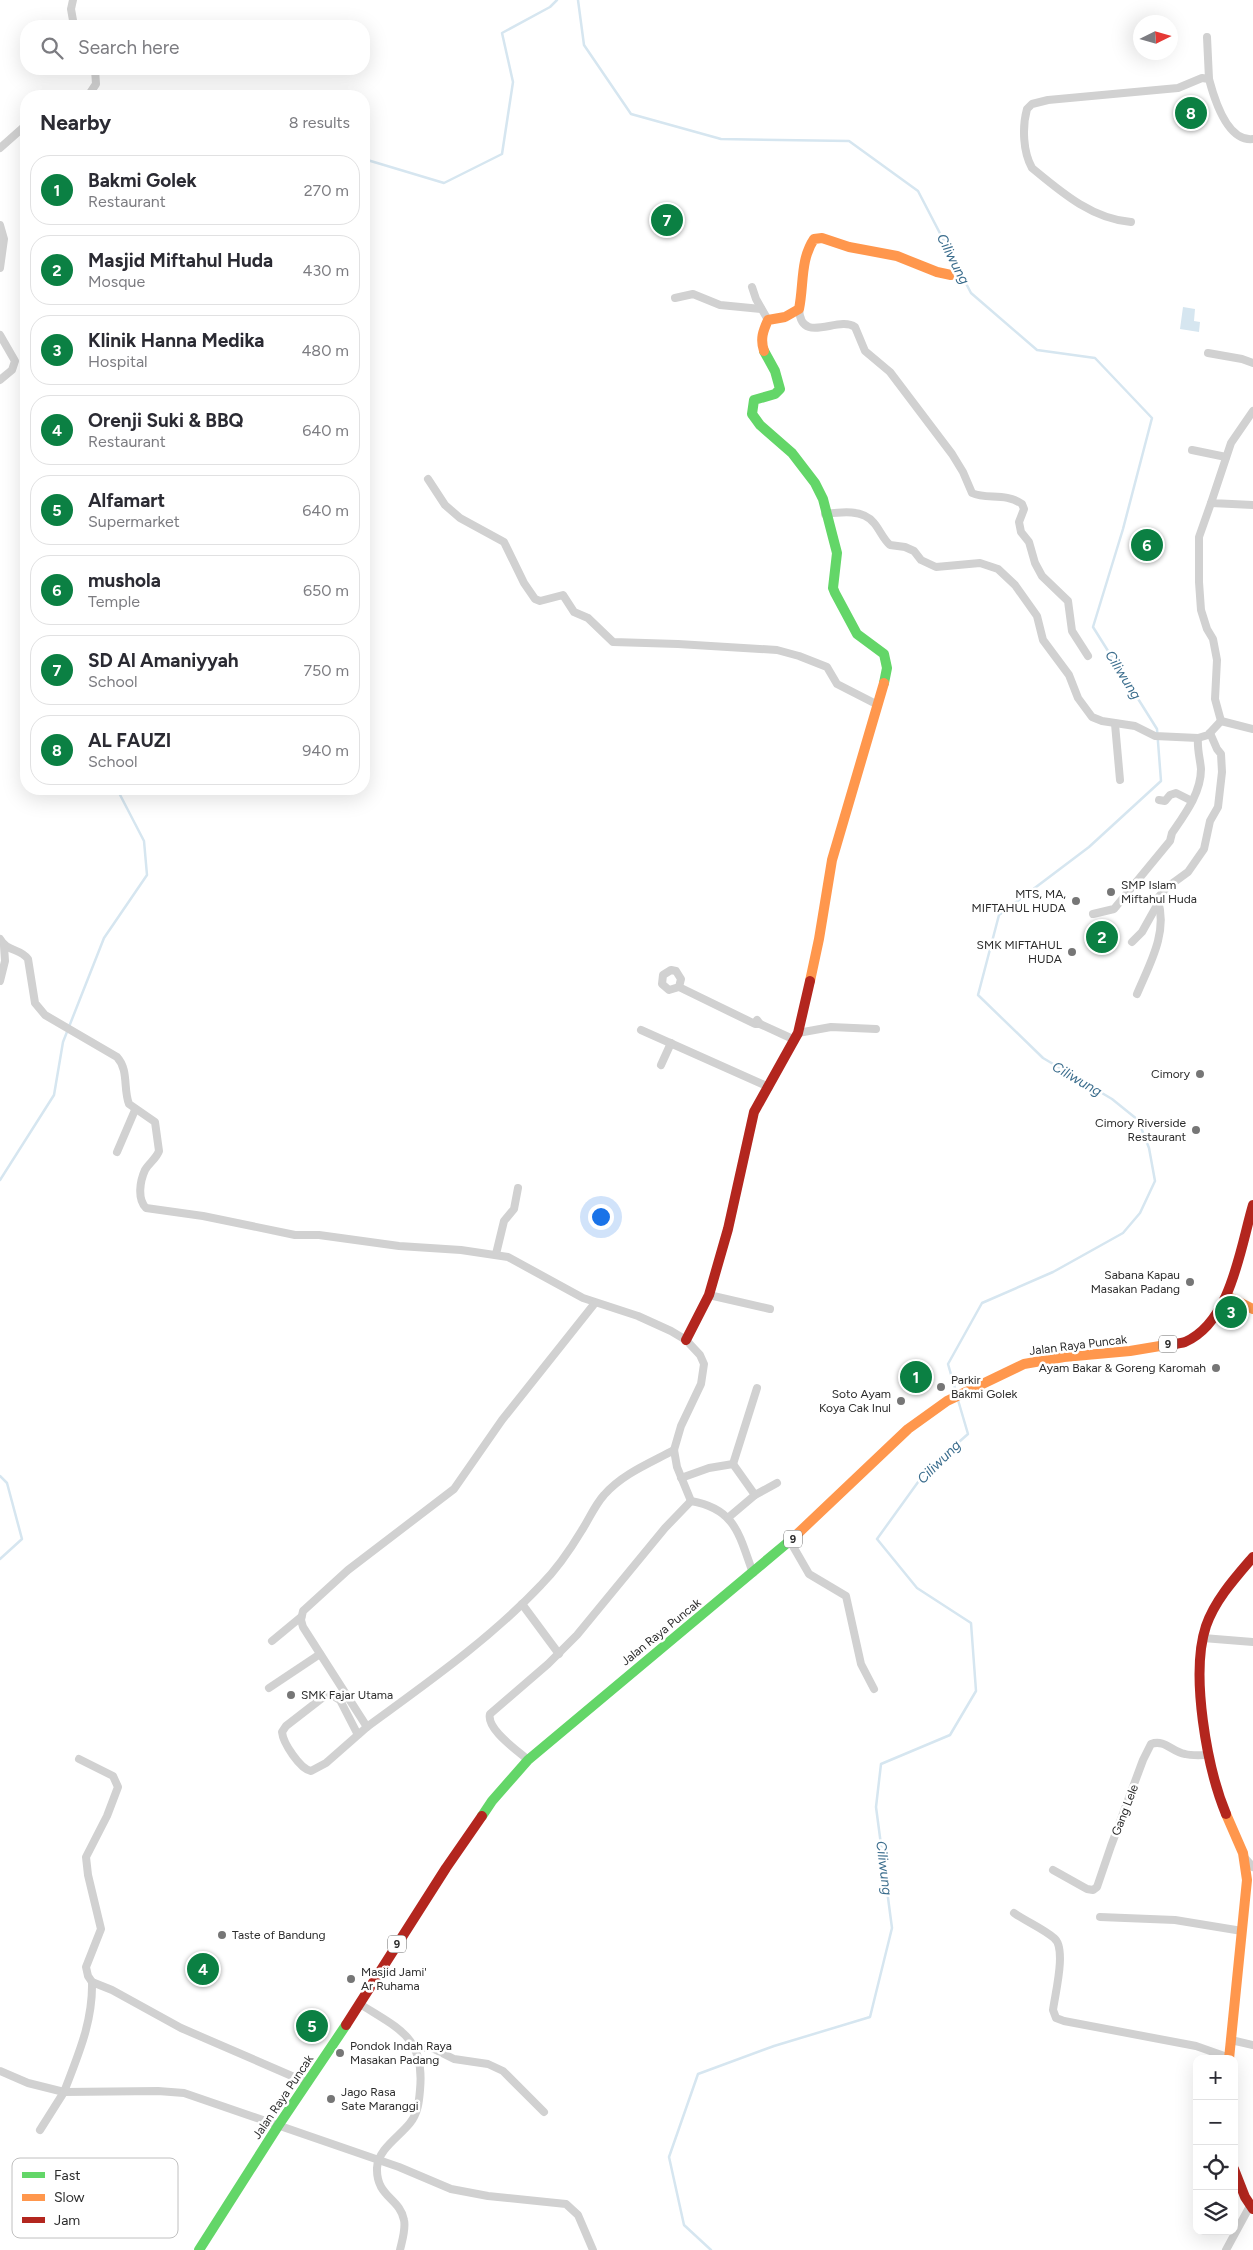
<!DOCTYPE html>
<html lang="en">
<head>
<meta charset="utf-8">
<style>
	:root { --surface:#fff; --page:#f7f7f7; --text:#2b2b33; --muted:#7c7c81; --line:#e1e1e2; --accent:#0b8043 }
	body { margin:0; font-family:Figtree,sans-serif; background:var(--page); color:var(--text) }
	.controls { position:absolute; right:15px; bottom:15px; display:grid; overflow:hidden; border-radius:10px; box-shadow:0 5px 20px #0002 }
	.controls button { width:45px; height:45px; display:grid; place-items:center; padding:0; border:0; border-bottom:1px solid var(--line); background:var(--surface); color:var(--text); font:25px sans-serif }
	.compass { position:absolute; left:1133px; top:15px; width:45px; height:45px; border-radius:50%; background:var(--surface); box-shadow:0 5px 20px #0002; rotate:85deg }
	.you { position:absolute; left:600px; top:1216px; width:18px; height:18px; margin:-12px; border:4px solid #fff; border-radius:50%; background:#1a73e8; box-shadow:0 0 0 8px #1a73e833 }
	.badge { display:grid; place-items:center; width:32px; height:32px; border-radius:50%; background:var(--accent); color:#fff; font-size:16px; font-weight:700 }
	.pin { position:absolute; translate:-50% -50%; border:2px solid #fff; box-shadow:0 1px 5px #0006 }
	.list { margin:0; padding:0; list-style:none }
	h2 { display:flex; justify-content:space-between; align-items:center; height:65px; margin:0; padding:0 20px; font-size:21px }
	h2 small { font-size:16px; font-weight:400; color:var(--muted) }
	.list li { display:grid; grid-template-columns:32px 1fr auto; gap:15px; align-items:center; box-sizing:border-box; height:70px; margin:0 10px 10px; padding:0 10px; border:1px solid var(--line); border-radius:20px }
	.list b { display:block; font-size:19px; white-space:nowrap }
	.list p { margin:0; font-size:16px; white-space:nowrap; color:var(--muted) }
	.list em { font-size:16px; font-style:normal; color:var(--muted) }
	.icon { flex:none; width:28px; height:28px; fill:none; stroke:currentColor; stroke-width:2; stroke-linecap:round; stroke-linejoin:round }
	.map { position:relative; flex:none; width:1253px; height:2250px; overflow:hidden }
	.search { position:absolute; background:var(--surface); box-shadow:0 5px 20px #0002; left:20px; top:20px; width:350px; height:55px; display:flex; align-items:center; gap:12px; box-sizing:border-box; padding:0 18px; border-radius:20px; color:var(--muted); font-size:19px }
	.panel { position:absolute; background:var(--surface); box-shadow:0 5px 20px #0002; left:20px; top:90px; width:350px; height:705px; border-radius:20px }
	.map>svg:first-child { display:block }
</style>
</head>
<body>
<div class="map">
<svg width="1253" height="2250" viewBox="0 0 1253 2250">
	<rect width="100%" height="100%" fill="#fff"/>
	<path fill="#d6e6f0" d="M 1183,307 L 1195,309 L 1194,321 L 1200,322 L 1199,332 L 1180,329 Z"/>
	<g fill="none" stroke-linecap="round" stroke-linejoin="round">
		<g stroke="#d6e6f0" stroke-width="2.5">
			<path d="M 578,0 L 584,45 L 631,114 L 721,139 L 849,141 L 918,191 L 971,293 L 1037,350 L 1095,358 L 1152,418 L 1123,529 L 1093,627 L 1157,729 L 1161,781 L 1089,847 L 999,915 L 978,995 L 1043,1058 L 1112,1099 L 1138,1120 L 1149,1148 L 1155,1181 L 1140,1213 L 1123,1233 L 1053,1272 L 982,1303 L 948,1364 L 956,1392"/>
			<path d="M 364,159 L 444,183 L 502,154 L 513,82 L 502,33 L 550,7 L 557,0"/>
			<path d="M 0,1180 L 54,1095 L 63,1042 L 104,938 L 147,875 L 144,841 L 117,789"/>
			<path d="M 0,1476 L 7,1483 L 22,1539 L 0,1559"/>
			<path d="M 711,2250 L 684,2225 L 669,2157 L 698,2074 L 774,2046 L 870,2017 L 892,1928 L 876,1807 L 881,1764 L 950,1735 L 976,1691 L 971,1623 L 917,1588 L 877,1539 L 926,1471 L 968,1434 L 958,1400"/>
		</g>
		<g stroke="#d1d1d1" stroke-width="8">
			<path d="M 73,0 L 71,9 L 74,26"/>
			<path d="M 1207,37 L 1209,79"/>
			<path d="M 88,96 L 96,84 L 95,69"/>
			<path d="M 0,148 L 26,125"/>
			<path d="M 1131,222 C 1092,219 1061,192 1032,168 C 1023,152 1022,127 1027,109 L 1032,104 L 1048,100 L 1178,88 L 1202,78 L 1209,79 C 1214,98 1227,142 1253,139"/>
			<path d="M 0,225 L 4,239 L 0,268"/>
			<path d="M 752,287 L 756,299 L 768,320"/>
			<path d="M 675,298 L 693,294 L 720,305 L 761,309"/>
			<path d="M 799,309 C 801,346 838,315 855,327 L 865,351 L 890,372 L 952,454 L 963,472 L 972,493 C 987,500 1005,492 1022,504 L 1024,509 L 1019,522 L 1021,532 L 1029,542 L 1035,563 L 1042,576 L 1068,601 L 1072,631 L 1088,656"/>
			<path d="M 0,335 L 15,361 L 12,370 L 0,380"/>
			<path d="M 1208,353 L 1242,359 L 1253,363"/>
			<path d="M 1253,411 L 1231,443 L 1211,503 L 1253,505"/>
			<path d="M 1192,450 L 1226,457"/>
			<path d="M 428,479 L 445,505 L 460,518 L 504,542 L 524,583 L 535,599 L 540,601 L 563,595 L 574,612 L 588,618 L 613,642 L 678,644 L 777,650 L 799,656 L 827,667 L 837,684 L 878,705"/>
			<path d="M 1211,503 L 1199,537 L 1199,582 L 1201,610 L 1207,629 L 1213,639 L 1217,660 L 1215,699 L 1221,721"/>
			<path d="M 825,514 C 841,512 863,509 874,523 C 880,530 883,539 890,545 L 905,547 L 914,551 L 921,560 L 936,567 L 980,563 L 998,569 L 1015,585 L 1037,616 L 1043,640 L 1069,675 L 1078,698 L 1092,717 L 1102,721 L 1135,726 L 1155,736 L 1198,738 L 1208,735 L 1221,721"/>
			<path d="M 1221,721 L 1253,729"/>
			<path d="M 1115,724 L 1120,780"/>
			<path d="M 1159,800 L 1165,801 L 1170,795 L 1176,793 L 1192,801"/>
			<path d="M 1093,914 L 1114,909 L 1170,841 L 1172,833 C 1185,814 1201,793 1201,769 C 1200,758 1197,749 1198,738"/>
			<path d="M 0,939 C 7,952 20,948 28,959 L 35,1003 L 45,1015 L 117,1057 C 129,1070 123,1089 129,1104 L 155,1122 L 159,1151 C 156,1159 149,1163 145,1170 C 140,1181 137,1199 146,1208 L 203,1216 L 295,1235 L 319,1235 L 399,1246 L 461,1250 L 508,1257 L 583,1298 L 638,1316 L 671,1331 L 686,1340 L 700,1355 L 704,1364 L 701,1384 L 681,1426 L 674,1450 L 677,1467 L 691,1501 C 736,1509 739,1535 753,1573"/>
			<path d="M 1132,942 L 1142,932 L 1156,907 L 1157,899 L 1166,888 L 1188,872 L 1204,849 L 1210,821 L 1218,807 L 1222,772 L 1221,754 L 1217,749 L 1210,733"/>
			<path d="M 0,981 L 5,961 L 4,946"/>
			<path d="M 679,987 L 681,979 L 676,971 L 671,970 L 663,975 L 662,984 L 669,990 L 679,987 L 755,1024 L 760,1024"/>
			<path d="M 1137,994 C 1149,965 1168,933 1158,901"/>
			<path d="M 757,1020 L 760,1024 L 795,1040"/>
			<path d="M 641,1030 L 769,1087"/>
			<path d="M 798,1033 L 831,1027 L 876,1029"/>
			<path d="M 661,1065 L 671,1043"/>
			<path d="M 117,1152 L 135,1110"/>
			<path d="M 496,1254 L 504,1221 L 514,1209 L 518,1188"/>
			<path d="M 709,1295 L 770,1309"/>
			<path d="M 595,1303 L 502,1420 L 454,1489 L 348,1570 L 303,1611 L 301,1620 L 303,1627 L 367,1727 C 427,1683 489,1640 541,1585 C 557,1569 570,1550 582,1530 C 589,1519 595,1505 604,1495 C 622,1474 650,1463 674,1450"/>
			<path d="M 733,1464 L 757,1388"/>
			<path d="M 681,1478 L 709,1468 L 733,1464 L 755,1495"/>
			<path d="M 729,1517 L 755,1495 L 777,1483"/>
			<path d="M 790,1541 L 809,1574 L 846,1596 L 861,1664 L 874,1689"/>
			<path d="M 522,1604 L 559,1654"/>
			<path d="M 1203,1638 L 1253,1642"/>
			<path d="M 272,1641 L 301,1617"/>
			<path d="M 269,1688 L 320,1654"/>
			<path d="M 358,1735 L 340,1700 L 330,1694 L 326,1695 L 286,1726 L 282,1732 C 283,1743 300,1769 311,1771 L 326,1763 L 367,1727"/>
			<path d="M 79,1759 L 113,1776 L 118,1787 L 107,1816 L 86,1857 L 88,1875 L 101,1929 L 86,1967 L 88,1976 L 92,1982 L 112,1990 L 181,2028 L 308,2083"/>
			<path d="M 528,1760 C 517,1750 486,1729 490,1714 L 548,1664 L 577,1635 L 665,1528 L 691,1501"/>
			<path d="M 1244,1857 L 1253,1867"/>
			<path d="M 1053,1870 L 1087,1889 L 1093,1890 L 1097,1887 L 1111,1846 L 1143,1760 L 1151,1744 C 1165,1739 1172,1752 1185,1754 C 1192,1756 1201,1755 1209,1755"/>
			<path d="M 1014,1913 C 1027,1922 1042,1928 1054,1938 C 1067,1948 1055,1994 1053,2010 L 1056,2018 L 1064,2021 L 1196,2046 L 1230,2058"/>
			<path d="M 1100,1917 L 1175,1920 L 1242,1931"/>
			<path d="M 360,2004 C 399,2029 425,2037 420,2090 C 419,2102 418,2113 410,2123 C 399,2137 378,2149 377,2168 C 376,2197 400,2198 404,2220 C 406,2229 402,2241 400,2250"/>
			<path d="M 1231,2040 L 1253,2045"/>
			<path d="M 416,2048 L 432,2048 L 454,2059 L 488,2064 L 503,2071 L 544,2112"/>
			<path d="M 0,2071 L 28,2083 L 64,2092 C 78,2055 93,2022 92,1982"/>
			<path d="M 40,2130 L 64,2092 L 158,2091 L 184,2093 L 399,2167 L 451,2189 L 488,2196 L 566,2204 L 578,2215 L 593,2250"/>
			<path d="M 1226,2250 L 1250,2206"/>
		</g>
		<g stroke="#63d668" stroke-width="10">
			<path d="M 764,351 L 775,371 L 780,389 L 775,394 L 754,400 L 752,414 L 760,425 L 792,453 L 815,483 L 823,499 L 837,553 L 833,588 L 835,593 L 857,634 L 884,654 L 887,668 L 884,683"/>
			<path d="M 482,1816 L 492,1801 L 528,1760 L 792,1539"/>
			<path d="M 199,2250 L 278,2126 L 346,2025"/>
		</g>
		<g stroke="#ff974d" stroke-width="10">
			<path d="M 764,351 C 760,339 763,331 768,320 L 785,317 L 799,309 C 804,285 800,260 814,239 L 822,238 L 849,247 L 897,256 L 937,272 L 951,275"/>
			<path d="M 810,981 L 819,939 L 832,860 L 884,683"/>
			<path d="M 1227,1296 L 1253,1309"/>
			<path d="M 792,1539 L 908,1429 L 947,1401 L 1024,1364 L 1064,1357 L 1130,1351 L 1166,1345"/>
			<path d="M 1226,1814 L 1243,1853 L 1247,1880 L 1229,2059"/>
		</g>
		<g stroke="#b3261e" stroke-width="10">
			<path d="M 686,1340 L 709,1295 L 728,1229 L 754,1112 L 798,1033 L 810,981"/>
			<path d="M 1166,1345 C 1172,1344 1179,1344 1185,1342 C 1231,1322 1240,1249 1253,1205"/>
			<path d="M 1226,1814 C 1207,1768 1190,1674 1206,1626 C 1215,1600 1235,1578 1253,1557"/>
			<path d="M 346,2025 L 446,1868 L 482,1816"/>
			<path d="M 1234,2169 L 1245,2197 L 1253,2209"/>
		</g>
	</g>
	<g fill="#767676" stroke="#fff" stroke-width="2">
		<circle cx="1111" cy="892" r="5"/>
		<circle cx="1076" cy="901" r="5"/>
		<circle cx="1072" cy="952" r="5"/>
		<circle cx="1200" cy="1074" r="5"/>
		<circle cx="1196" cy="1130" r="5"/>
		<circle cx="1190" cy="1282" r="5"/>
		<circle cx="1216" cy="1368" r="5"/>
		<circle cx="941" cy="1387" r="5"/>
		<circle cx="901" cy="1401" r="5"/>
		<circle cx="291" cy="1695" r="5"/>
		<circle cx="222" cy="1935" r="5"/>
		<circle cx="351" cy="1979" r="5"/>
		<circle cx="340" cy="2053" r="5"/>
		<circle cx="331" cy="2099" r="5"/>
	</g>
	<g text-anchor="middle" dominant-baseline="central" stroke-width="5" stroke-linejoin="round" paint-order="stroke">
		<g fill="#fff" stroke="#6b6b6b" stroke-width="1">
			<rect x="1159" y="1335.5" width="18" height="17" rx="4"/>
			<rect x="784" y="1530.5" width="18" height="17" rx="4"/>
			<rect x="388" y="1935.5" width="18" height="17" rx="4"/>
		</g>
		<g font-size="11" font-weight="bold" fill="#2c2c2c">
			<text x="1168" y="1344">9</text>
			<text x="793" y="1539">9</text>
			<text x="397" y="1944">9</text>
		</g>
		<g font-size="12" fill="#2c2c2c" stroke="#fff" text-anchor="start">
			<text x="1121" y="885">SMP Islam<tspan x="1121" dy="14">Miftahul Huda</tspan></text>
			<text x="1066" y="894" text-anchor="end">MTS, MA,<tspan x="1066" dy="14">MIFTAHUL HUDA</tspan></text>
			<text x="1062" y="945" text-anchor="end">SMK MIFTAHUL<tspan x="1062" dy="14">HUDA</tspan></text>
			<text x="1190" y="1074" text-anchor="end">Cimory</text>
			<text x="1186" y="1123" text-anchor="end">Cimory Riverside<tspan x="1186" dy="14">Restaurant</tspan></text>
			<text x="1180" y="1275" text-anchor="end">Sabana Kapau<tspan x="1180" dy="14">Masakan Padang</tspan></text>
			<text x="1206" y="1368" text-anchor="end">Ayam Bakar &amp; Goreng Karomah</text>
			<text x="951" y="1380">Parkir<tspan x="951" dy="14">Bakmi Golek</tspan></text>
			<text x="891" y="1394" text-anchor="end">Soto Ayam<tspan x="891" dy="14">Koya Cak Inul</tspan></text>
			<text x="301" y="1695">SMK Fajar Utama</text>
			<text x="232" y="1935">Taste of Bandung</text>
			<text x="361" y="1972">Masjid Jami'<tspan x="361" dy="14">Ar Ruhama</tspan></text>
			<text x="350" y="2046">Pondok Indah Raya<tspan x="350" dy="14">Masakan Padang</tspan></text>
			<text x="341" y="2092">Jago Rasa<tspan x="341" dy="14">Sate Maranggi</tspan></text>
		</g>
		<g font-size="12" fill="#2c2c2c" stroke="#fff">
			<text transform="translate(1078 1345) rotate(-7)">Jalan Raya Puncak</text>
			<text transform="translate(661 1632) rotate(-39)">Jalan Raya Puncak</text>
			<text transform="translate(1125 1810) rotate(-69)">Gang Lele</text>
			<text transform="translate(283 2097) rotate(-56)">Jalan Raya Puncak</text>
		</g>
		<g font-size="14" font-style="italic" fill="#3b6d8d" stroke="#fff">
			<text transform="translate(953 259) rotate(63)">Ciliwung</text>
			<text transform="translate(1123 675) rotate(58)">Ciliwung</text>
			<text transform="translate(1077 1079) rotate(30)">Ciliwung</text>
			<text transform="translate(939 1462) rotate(-45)">Ciliwung</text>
			<text transform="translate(884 1868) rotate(83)">Ciliwung</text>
		</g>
	</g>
	<rect x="12" y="2158" width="166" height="80" rx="8" fill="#fff" stroke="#c0c0c0" stroke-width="1"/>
	<rect x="22" y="2172" width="23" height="6" fill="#63d668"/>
	<rect x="22" y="2194" width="23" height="7" fill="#ff974d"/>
	<rect x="22" y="2217" width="23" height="6" fill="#b3261e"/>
	<g font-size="14" fill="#2c2c2c">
		<text x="54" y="2180">Fast</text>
		<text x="54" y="2202">Slow</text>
		<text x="54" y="2225">Jam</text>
	</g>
</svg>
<div class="controls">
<button>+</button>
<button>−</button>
<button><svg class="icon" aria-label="locate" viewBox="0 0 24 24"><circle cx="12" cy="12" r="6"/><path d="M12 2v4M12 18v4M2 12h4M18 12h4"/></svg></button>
<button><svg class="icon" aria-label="layers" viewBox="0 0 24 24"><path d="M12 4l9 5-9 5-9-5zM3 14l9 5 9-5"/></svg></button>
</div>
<svg class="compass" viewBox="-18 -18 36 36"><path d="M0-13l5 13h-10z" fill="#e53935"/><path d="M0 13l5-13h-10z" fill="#7c7c81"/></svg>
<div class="you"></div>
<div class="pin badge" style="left:916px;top:1377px">1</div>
<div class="pin badge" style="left:1102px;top:937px">2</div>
<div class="pin badge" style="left:1231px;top:1312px">3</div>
<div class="pin badge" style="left:203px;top:1969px">4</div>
<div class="pin badge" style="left:312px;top:2026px">5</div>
<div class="pin badge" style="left:1147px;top:545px">6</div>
<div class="pin badge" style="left:667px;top:220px">7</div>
<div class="pin badge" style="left:1191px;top:113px">8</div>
<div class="search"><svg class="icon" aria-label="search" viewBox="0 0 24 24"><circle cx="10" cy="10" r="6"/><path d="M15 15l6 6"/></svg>Search here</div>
<section class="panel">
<h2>Nearby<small>8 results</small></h2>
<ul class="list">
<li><span class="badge">1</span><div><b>Bakmi Golek</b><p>Restaurant</p></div><em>270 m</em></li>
<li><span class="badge">2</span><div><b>Masjid Miftahul Huda</b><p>Mosque</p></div><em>430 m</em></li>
<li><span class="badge">3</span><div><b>Klinik Hanna Medika</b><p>Hospital</p></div><em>480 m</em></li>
<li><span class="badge">4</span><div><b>Orenji Suki &amp; BBQ</b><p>Restaurant</p></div><em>640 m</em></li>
<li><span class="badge">5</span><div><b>Alfamart</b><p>Supermarket</p></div><em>640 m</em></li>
<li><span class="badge">6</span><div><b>mushola</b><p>Temple</p></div><em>650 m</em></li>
<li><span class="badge">7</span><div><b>SD Al Amaniyyah</b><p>School</p></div><em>750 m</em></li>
<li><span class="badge">8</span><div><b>AL FAUZI</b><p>School</p></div><em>940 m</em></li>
</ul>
</section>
</div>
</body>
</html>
